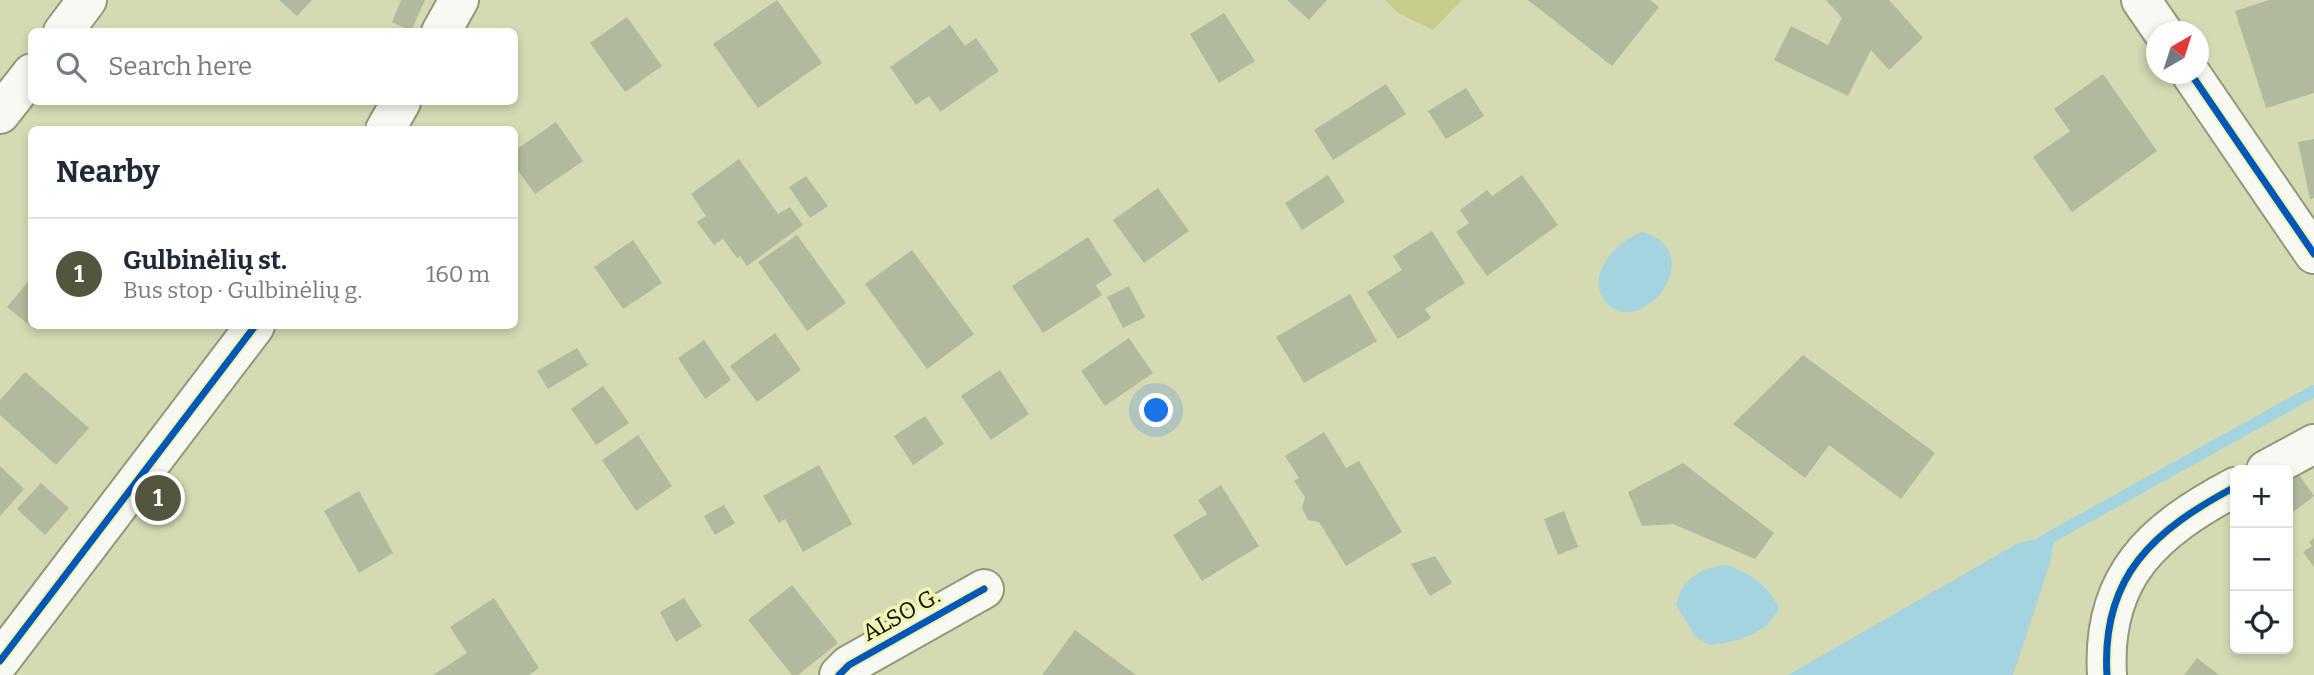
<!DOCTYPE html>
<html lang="en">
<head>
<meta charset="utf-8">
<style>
	:root { --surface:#fff; --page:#f6f6f7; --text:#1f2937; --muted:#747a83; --line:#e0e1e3; --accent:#54553f }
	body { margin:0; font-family:Bitter,serif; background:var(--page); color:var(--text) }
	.controls { position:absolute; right:21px; bottom:21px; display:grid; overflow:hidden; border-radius:10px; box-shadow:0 4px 10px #0003 }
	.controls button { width:63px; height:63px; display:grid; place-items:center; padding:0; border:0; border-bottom:2px solid var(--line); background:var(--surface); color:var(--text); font:35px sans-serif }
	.compass { position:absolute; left:2146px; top:21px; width:63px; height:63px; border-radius:50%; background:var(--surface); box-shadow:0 4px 10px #0003; rotate:39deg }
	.you { position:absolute; left:1157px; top:411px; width:24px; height:24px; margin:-18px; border:5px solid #fff; border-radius:50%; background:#1a73e8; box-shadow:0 0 0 10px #1a73e833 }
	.badge { display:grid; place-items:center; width:46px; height:46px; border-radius:50%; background:var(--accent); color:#fff; font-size:23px; font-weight:700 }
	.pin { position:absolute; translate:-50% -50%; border:4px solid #fff; box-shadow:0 2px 7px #0006 }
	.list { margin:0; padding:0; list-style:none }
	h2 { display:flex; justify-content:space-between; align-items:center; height:91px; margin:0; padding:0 28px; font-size:30px }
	h2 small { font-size:23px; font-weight:400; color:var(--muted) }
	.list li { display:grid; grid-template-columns:46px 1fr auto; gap:21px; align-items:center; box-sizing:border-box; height:112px; padding:0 28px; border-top:2px solid var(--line) }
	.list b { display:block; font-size:26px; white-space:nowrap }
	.list p { margin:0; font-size:23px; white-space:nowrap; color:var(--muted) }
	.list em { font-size:23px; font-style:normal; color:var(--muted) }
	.icon { flex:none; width:38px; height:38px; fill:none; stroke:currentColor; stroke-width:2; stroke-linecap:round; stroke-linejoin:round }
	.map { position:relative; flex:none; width:2314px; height:675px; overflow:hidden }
	.search { position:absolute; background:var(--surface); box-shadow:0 4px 10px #0003; left:28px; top:28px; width:490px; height:77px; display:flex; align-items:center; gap:18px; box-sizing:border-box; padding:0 24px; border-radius:10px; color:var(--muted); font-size:26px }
	.panel { position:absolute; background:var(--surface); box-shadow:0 4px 10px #0003; left:28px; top:126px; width:490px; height:203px; border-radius:10px }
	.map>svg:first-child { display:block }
</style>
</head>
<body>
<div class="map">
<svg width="2314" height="675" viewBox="0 0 2314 675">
	<rect width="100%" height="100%" fill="#d6dab3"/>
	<path fill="#c8cc8b" d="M 1385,0 L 1462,0 L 1433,30 L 1398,13 Z"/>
	<g fill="#a3d4e0">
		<path d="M 1643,232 C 1712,253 1639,343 1605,301 C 1584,275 1619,238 1643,232 Z"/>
		<path d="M 2055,535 L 2051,560 L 2013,675 L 1788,675 L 2018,543 Z"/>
		<path d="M 1727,565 C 1751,574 1769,585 1779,609 C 1764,636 1737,642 1708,645 L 1695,636 L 1676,605 C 1682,579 1701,567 1727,565 Z"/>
	</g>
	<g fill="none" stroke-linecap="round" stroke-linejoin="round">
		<path stroke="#a3d4e0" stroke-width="12" d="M 2042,542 L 2314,391"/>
	</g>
	<g fill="#b1ba9c">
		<path d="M 279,0 L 312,0 L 297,16 Z"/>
		<path d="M 401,0 L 425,0 L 411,31 L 392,22 Z"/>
		<path d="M 777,0 L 822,63 L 758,108 L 713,44 Z"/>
		<path d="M 1287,0 L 1327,0 L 1309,20 Z"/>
		<path d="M 1528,0 L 1650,0 L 1659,7 L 1612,66 Z"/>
		<path d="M 1826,0 L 1889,0 L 1923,38 L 1889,70 L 1871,50 L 1848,96 L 1774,60 L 1791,26 L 1828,45 L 1842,18 Z"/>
		<path d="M 2269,0 L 2314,0 L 2314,93 L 2266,108 L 2235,11 Z"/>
		<path d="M 1224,13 L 1255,61 L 1219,83 L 1190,34 Z"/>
		<path d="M 627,17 L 662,66 L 625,92 L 590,43 Z"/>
		<path d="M 950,25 L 965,46 L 976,38 L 999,71 L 940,112 L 929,96 L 916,105 L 890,67 Z"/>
		<path d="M 2103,74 L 2157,151 L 2072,212 L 2033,157 L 2070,131 L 2054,109 Z"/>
		<path d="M 1386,84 L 1406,114 L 1333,160 L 1314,130 Z"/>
		<path d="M 1466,88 L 1484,116 L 1446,139 L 1428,111 Z"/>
		<path d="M 556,122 L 583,161 L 535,194 L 514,165 L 514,151 Z"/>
		<path d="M 2314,139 L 2314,198 L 2310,199 L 2298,142 Z"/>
		<path d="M 739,159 L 778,214 L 790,207 L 803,225 L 747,266 L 740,256 L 737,258 L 723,239 L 714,245 L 697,222 L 706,216 L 691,194 Z"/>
		<path d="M 1328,175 L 1345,202 L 1302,230 L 1285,203 Z"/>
		<path d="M 1522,175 L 1558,225 L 1487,276 L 1456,232 L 1469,223 L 1460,210 L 1487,190 L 1492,196 Z"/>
		<path d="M 806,176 L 828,206 L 810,218 L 789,187 Z"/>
		<path d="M 1158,188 L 1189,231 L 1144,263 L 1113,220 Z"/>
		<path d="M 1432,231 L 1465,283 L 1425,309 L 1431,318 L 1398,339 L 1367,292 L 1402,270 L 1393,256 Z"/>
		<path d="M 797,235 L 846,303 L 807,331 L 758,262 Z"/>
		<path d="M 1088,237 L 1112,275 L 1096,285 L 1102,295 L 1043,333 L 1012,286 Z"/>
		<path d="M 633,240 L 662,283 L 623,309 L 594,267 Z"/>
		<path d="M 912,250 L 974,334 L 927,369 L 865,284 Z"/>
		<path d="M 32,277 L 32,326 L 37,326 L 34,329 L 7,307 Z"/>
		<path d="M 1129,286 L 1145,317 L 1123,328 L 1107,297 Z"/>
		<path d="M 1350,294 L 1377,341 L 1304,383 L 1276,337 Z"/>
		<path d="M 775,333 L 801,370 L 757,402 L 730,366 Z"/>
		<path d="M 1129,338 L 1153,373 L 1105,406 L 1081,371 Z"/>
		<path d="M 704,340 L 731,380 L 705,399 L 678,358 Z"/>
		<path d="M 577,348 L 588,365 L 548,389 L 537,371 Z"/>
		<path d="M 1803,355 L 1935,453 L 1901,499 L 1829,445 L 1805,478 L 1733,424 Z"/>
		<path d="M 1000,370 L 1029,414 L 991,440 L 961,396 Z"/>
		<path d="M 25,372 L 89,428 L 56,465 L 0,415 L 0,400 Z"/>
		<path d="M 603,386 L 629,423 L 596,445 L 571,409 Z"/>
		<path d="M 925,416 L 944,444 L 913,465 L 894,436 Z"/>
		<path d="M 1324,432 L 1346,468 L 1359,461 L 1402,532 L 1346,566 L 1319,522 L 1308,520 L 1302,508 L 1305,497 L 1294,481 L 1299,478 L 1285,456 Z"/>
		<path d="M 638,435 L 672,486 L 636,511 L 602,460 Z"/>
		<path d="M 1683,463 L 1774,533 L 1755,559 L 1673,524 L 1642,526 L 1628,492 Z"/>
		<path d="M 819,465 L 852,524 L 803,552 L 785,519 L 779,523 L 763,496 Z"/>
		<path d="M 0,466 L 24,489 L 0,516 Z"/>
		<path d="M 2295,469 L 2314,496 L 2288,516 L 2288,475 Z"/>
		<path d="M 41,483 L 69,508 L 45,535 L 17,509 Z"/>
		<path d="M 1221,485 L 1259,546 L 1202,581 L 1173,535 L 1207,514 L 1198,500 Z"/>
		<path d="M 359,491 L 393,553 L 359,573 L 324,511 Z"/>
		<path d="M 724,505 L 735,523 L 715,535 L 704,516 Z"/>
		<path d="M 1564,511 L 1578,547 L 1558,555 L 1544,519 Z"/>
		<path d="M 2314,538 L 2314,567 L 2303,552 L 2312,546 L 2309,542 Z"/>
		<path d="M 1435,556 L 1452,583 L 1430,596 L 1411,564 Z"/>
		<path d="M 792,585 L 838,643 L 798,675 L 792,675 L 748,620 Z"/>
		<path d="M 494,598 L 539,668 L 529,675 L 433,675 L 467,653 L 450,627 Z"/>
		<path d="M 684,598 L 702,626 L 676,642 L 660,612 Z"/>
		<path d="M 1075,630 L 1136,675 L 1042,675 Z"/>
		<path d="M 2197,658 L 2219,675 L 2184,675 Z"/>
	</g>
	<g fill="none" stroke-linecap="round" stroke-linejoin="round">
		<defs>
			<g id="minor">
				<path d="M 2141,0 L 2163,32"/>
				<path d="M 63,32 L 87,0"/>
				<path d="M 441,32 L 459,0"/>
				<path d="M 2191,74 L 2314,254"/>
				<path d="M 0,114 L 32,73"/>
				<path d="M 385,130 L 401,102"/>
				<path d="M 2266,470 L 2314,444"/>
				<path d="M 0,661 L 255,326"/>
				<path d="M 839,675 L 849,665 L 984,589"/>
				<path d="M 2107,675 C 2101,576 2154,530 2235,487"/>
			</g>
		</defs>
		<use href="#minor" stroke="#959779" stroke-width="42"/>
		<use href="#minor" stroke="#f9f9f4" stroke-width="38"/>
		<defs>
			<g id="cycleway">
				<path d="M 2191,74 L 2314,254"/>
				<path d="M 0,661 L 255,326"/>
				<path d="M 839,675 L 849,665 L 984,589"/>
				<path d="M 2107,675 C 2101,576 2154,530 2235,487"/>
			</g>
		</defs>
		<use href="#cycleway" stroke="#f0f6b1" stroke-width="11"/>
		<use href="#cycleway" stroke="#0057b8" stroke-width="7"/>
	</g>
	<g text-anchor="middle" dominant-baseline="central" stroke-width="7" stroke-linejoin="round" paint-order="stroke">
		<g font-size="23" fill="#0e0e00" stroke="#f0f6b1">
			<text transform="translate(901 614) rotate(-29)">ALSO G.</text>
		</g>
	</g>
</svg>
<div class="controls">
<button>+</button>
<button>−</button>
<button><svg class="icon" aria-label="locate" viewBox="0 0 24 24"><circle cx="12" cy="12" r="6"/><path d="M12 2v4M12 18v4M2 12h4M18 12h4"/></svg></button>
</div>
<svg class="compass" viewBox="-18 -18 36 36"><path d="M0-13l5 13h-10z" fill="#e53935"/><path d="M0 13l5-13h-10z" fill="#747a83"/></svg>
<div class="you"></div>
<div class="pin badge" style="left:158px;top:498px">1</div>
<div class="search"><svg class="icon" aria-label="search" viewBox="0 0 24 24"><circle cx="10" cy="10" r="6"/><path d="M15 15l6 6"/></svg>Search here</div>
<section class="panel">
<h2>Nearby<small></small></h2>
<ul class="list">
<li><span class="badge">1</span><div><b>Gulbinėlių st.</b><p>Bus stop · Gulbinėlių g.</p></div><em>160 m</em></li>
</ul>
</section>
</div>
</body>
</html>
